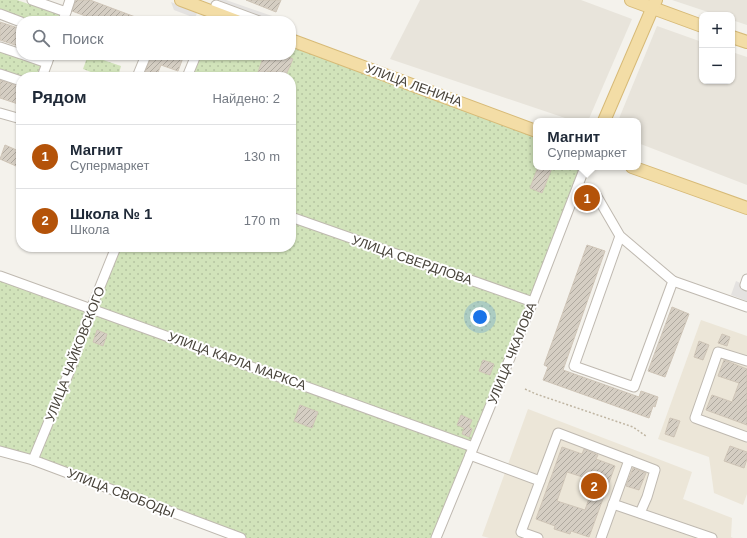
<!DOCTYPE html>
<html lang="ru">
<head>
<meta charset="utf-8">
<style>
	:root { --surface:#fff; --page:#f6f6f7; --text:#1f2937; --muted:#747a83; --line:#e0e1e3; --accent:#b45309 }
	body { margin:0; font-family:Arial,sans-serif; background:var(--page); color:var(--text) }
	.controls { position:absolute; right:12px; top:12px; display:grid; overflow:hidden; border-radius:8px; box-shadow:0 1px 3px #0004 }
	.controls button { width:36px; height:36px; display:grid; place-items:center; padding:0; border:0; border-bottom:1px solid var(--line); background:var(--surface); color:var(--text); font:20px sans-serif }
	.you { position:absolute; left:480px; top:317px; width:14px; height:14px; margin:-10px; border:3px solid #fff; border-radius:50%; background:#1a73e8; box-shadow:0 0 0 6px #1a73e833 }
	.badge { display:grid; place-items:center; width:26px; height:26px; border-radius:50%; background:var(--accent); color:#fff; font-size:13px; font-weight:700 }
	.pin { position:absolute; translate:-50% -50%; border:2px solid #fff; box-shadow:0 1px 4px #0006 }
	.popup { position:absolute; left:533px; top:118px; width:108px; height:52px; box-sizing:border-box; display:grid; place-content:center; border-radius:8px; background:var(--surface); filter:drop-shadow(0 1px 3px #0005); font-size:13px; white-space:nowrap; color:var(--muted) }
	.popup b { font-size:15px; color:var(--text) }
	.popup::after { content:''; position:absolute; left:50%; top:100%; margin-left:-8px; border:8px solid transparent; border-top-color:var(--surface) }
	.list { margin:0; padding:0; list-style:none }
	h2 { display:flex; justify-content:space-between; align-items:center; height:52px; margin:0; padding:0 16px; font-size:17px }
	h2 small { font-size:13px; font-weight:400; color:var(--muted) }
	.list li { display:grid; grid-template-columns:26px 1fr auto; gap:12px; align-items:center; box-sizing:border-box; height:64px; padding:0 16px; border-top:1px solid var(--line) }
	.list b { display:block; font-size:15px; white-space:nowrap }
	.list p { margin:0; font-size:13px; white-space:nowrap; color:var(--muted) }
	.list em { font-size:13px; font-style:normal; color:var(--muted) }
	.icon { flex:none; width:22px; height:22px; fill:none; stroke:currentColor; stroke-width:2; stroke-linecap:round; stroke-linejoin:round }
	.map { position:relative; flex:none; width:747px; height:538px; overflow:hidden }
	.search { position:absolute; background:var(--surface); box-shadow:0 1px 3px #0004; left:16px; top:16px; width:280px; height:44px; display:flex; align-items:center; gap:10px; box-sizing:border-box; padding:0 14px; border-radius:16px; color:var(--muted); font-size:15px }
	.panel { position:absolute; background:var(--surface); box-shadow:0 1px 3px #0004; left:16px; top:72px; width:280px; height:180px; border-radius:16px }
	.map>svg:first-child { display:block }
</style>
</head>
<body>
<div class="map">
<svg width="747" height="538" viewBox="0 0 747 538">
	<defs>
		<pattern id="park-dots" width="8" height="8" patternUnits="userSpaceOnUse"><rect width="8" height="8" fill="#d1e3ba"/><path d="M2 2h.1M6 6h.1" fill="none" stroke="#b5c4a1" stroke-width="1.8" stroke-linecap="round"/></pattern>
		<pattern id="building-hatch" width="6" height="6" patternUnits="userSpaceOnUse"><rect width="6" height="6" fill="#d5cec3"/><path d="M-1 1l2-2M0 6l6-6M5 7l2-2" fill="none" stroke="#afa99f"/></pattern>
	</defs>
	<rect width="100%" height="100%" fill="#f4f2ec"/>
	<g fill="#e8e4db">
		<path d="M 420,0 L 581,0 L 632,19 L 588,121 L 574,121 L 390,59 Z"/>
		<path d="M 672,0 L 747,0 L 747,25 L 732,20 L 732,15 L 717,15 Z"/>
		<path d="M 657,26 L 702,42 L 702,81 L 732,81 L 732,52 L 747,57 L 747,185 L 638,143 L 638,121 L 618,121 Z"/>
	</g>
	<g fill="#ece6d8">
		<path d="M 701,320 L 747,336 L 747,494 L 743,505 L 714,493 L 709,457 L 658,439 Z"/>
		<path d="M 528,409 L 692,472 L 683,499 L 732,518 L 731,537 L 733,538 L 489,538 L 482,536 Z"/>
	</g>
	<g fill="url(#park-dots)">
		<path d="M 0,0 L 17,0 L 60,15 L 58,21 L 26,21 L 0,12 Z"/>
		<path d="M 291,41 L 536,132 L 536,167 L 585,167 L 436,538 L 241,538 L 0,450 L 0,276 L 91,309 L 116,247 L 291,247 L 291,77 L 187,77 L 196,55 L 291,55 Z"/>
		<path d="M 0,51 L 42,65 L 35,77 L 25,77 L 0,69 Z"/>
		<path d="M 88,55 L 121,66 L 118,77 L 104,77 L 83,69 Z"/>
	</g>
	<g fill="#e4e2e0">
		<path d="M 220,0 L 226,0 L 275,17 L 273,21 L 247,21 L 216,10 Z"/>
		<path d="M 171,2 L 197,13 L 195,18 L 174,10 Z"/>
		<path d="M 736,281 L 747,286 L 747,301 L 731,295 Z"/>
	</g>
	<g fill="url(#building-hatch)" stroke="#cfc5b7" fill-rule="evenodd">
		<path d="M 76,0 L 90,0 L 146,21 L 99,21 L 72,11 Z"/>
		<path d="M 246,0 L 281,0 L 276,12 Z"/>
		<path d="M 0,22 L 21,29 L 21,47 L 0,40 Z"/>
		<path d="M 152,55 L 184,55 L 178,71 L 161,65 L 156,77 L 143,77 Z"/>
		<path d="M 264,55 L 274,55 L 280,57 L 281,55 L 283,55 L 293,59 L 285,77 L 281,77 L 268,71 L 265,77 L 257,75 Z"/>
		<path d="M 0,80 L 21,87 L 21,105 L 0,98 Z"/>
		<path d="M 5,145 L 21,152 L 16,166 L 0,159 Z"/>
		<path d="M 538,167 L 549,167 L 552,168 L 542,193 L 530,188 Z"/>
		<path d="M 587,245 L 605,251 L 563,370 L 639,397 L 641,391 L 658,397 L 655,407 L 653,406 L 649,418 L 543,380 L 548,367 L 544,365 Z"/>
		<path d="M 672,307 L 689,314 L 665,377 L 648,371 Z"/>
		<path d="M 97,330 L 107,334 L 103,346 L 93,342 Z"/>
		<path d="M 722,334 L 730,337 L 727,346 L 718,343 Z"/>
		<path d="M 699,341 L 709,345 L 703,360 L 694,357 Z"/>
		<path d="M 483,360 L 494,364 L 490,375 L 479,371 Z"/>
		<path d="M 724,360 L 747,369 L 747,425 L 706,410 L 712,395 L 732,402 L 739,383 L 718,376 Z"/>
		<path d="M 300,405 L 318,412 L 312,428 L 294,421 Z"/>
		<path d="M 461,415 L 472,420 L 469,427 L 472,429 L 469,437 L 462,434 L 464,428 L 457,425 Z"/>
		<path d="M 670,418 L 680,421 L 674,437 L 665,434 Z"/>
		<path d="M 730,446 L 747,452 L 747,459 L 744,468 L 724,461 Z"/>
		<path d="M 562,447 L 582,454 L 584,449 L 598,455 L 596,459 L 615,466 L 589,537 L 571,531 L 570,534 L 554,529 L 555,526 L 536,519 ZM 567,472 L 595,481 L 585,510 L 557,501 Z"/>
		<path d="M 633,468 L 646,473 L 639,490 L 626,486 Z"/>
	</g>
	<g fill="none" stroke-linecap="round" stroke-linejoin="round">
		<defs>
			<g id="minor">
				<path d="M 32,0 L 66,12"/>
				<path d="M 216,5 L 259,21"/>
				<path d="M 0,14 L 21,22"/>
				<path d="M 63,21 L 70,0"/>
				<path d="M 0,47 L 21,54"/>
				<path d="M 24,55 L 47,63"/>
				<path d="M 0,74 L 21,81"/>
				<path d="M 42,77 L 50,55"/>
				<path d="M 137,77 L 146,55"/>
				<path d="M 187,77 L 196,55"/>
				<path d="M 0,113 L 21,119"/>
				<path d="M 578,186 L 595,193 L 620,236 L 574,366 L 634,387 L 673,281 L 620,236"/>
				<path d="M 291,217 L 533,302"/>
				<path d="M 0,276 L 473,447"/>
				<path d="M 747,279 L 745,285 L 747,286"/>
				<path d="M 673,281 L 747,307"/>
				<path d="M 747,361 L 718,352 L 695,418 L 747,437"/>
				<path d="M 0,451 L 33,460 L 241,538"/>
				<path d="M 470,455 L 540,481"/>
				<path d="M 33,460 L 70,370 L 91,309 L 116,247"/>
				<path d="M 629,460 L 655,470 L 647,497 L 640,513"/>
				<path d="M 613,504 L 712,538"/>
				<path d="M 436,538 L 533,302 L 585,167"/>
				<path d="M 538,538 L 521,532 L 558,433 L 629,460 L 601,538"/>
			</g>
			<g id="major">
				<path d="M 181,0 L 237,21"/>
				<path d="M 631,0 L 702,26"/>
				<path d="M 732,37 L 747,42"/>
				<path d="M 291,40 L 536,131"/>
				<path d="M 604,121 L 656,0"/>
				<path d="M 632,167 L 747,208"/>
			</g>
		</defs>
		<use href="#minor" stroke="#bfb9b0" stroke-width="11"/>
		<use href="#major" stroke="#d7ba77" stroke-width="14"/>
		<path stroke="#bfb5a2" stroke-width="1.5" stroke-dasharray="2 2" stroke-linecap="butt" d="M 525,389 L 536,394 L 633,427 L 646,436"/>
		<use href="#minor" stroke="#fff" stroke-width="9"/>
		<use href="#major" stroke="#f3dda6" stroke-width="12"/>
	</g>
	<g text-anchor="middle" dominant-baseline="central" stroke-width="4" stroke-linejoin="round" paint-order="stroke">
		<g font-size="13" fill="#48433a" stroke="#fff">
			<text transform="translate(414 85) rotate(20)">УЛИЦА ЛЕНИНА</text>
			<text transform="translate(412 260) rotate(19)">УЛИЦА СВЕРДЛОВА</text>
			<text transform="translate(512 353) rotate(-68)">УЛИЦА ЧКАЛОВА</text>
			<text transform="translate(75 354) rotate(-69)">УЛИЦА ЧАЙКОВСКОГО</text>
			<text transform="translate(237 361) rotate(20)">УЛИЦА КАРЛА МАРКСА</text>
			<text transform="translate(121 493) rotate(21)">УЛИЦА СВОБОДЫ</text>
		</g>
	</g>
</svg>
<div class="controls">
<button>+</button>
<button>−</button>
</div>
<div class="you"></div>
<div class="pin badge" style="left:587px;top:198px">1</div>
<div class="popup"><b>Магнит</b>Супермаркет</div>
<div class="pin badge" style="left:594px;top:486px">2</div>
<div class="search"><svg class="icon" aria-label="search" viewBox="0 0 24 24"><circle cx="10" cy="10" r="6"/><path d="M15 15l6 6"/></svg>Поиск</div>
<section class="panel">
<h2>Рядом<small>Найдено: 2</small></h2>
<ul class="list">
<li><span class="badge">1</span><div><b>Магнит</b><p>Супермаркет</p></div><em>130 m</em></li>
<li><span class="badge">2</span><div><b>Школа № 1</b><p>Школа</p></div><em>170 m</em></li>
</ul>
</section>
</div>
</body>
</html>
